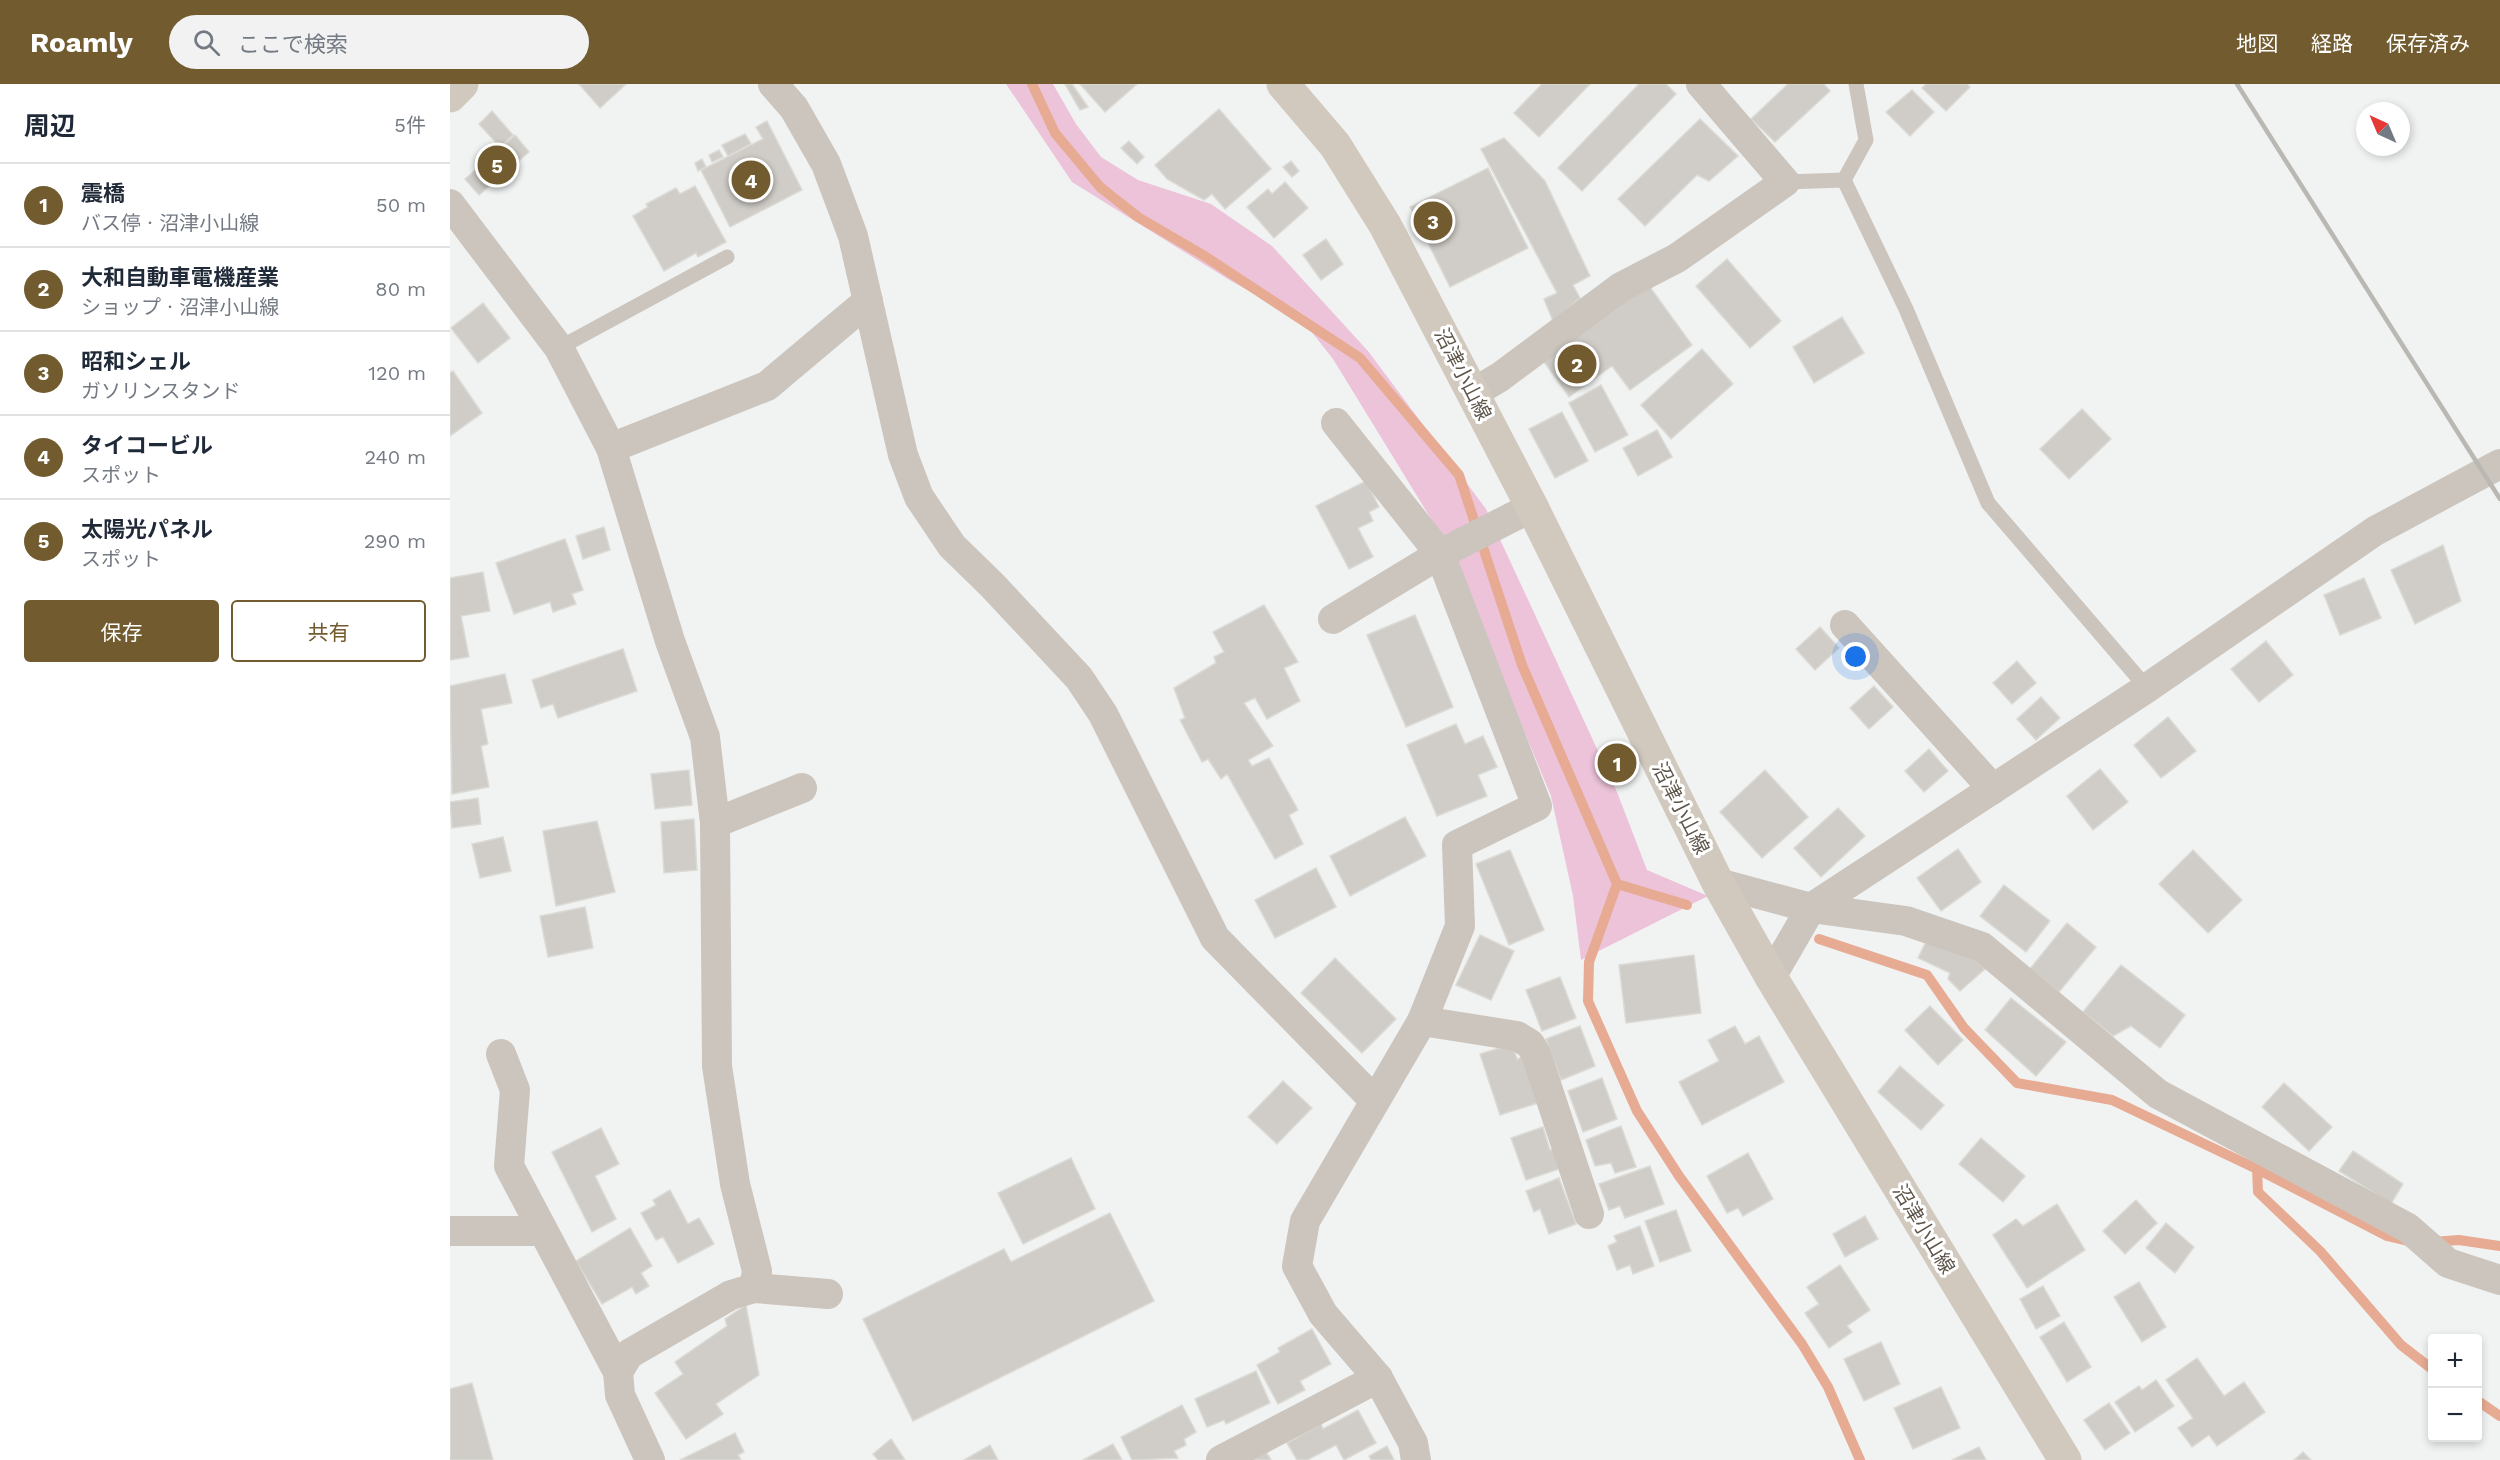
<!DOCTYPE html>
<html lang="ja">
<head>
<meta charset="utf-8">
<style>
	:root { --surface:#fff; --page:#f2f2f3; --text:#1f2937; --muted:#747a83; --line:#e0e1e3; --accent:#725b2f }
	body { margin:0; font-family:"Work Sans","Noto Sans JP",sans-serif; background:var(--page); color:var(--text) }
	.controls { position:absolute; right:18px; bottom:18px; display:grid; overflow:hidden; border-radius:6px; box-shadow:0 3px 9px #0003 }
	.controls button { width:54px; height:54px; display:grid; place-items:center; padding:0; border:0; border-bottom:2px solid var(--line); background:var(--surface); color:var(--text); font:30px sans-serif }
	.compass { position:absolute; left:1906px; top:18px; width:54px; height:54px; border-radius:50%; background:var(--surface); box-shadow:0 3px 9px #0003; rotate:316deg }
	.you { position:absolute; left:1406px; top:573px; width:21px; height:21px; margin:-15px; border:4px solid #fff; border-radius:50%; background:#1a73e8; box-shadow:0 0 0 9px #1a73e833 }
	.badge { display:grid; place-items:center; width:39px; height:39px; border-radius:50%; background:var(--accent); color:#fff; font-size:20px; font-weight:700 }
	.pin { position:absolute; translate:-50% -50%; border:3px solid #fff; box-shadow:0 2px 6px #0006 }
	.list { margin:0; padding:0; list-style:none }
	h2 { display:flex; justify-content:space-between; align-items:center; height:78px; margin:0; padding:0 24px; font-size:26px }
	h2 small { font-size:20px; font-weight:400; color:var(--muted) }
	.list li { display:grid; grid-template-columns:39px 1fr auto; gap:18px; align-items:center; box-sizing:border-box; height:84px; padding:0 24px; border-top:2px solid var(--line) }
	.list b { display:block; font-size:22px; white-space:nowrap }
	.list p { margin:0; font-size:20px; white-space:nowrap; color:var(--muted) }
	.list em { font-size:20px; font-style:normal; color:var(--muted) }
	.actions { display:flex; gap:12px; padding:18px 24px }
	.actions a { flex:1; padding:14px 0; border:2px solid var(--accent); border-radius:6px; text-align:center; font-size:21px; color:var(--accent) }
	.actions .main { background:var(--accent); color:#fff }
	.icon { flex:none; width:33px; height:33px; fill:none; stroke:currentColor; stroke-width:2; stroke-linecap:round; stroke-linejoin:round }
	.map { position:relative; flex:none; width:2050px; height:1376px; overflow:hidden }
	header { display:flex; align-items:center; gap:36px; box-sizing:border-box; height:84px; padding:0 30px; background:var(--accent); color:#fff }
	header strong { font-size:28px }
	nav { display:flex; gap:33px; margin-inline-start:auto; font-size:21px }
	.search { width:420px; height:54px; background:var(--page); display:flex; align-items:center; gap:15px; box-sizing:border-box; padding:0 21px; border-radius:33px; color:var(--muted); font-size:22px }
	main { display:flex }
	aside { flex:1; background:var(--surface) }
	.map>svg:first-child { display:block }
</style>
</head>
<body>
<header>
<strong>Roamly</strong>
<div class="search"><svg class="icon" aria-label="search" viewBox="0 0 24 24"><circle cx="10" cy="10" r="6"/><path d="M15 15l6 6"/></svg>ここで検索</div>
<nav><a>地図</a><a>経路</a><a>保存済み</a></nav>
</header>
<main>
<aside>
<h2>周辺<small>5件</small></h2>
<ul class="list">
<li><span class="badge">1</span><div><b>震橋</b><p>バス停 · 沼津小山線</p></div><em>50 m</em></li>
<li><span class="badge">2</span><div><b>大和自動車電機産業</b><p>ショップ · 沼津小山線</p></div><em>80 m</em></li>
<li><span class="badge">3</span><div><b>昭和シェル</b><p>ガソリンスタンド</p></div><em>120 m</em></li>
<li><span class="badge">4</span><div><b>タイコービル</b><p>スポット</p></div><em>240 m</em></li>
<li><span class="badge">5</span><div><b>太陽光パネル</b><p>スポット</p></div><em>290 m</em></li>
</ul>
<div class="actions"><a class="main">保存</a><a>共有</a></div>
</aside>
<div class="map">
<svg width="2050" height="1376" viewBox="0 0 2050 1376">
	<rect width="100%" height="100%" fill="#f1f3f3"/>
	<path fill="#edc3d9" d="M 556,0 L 603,0 L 626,40 L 651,73 L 688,96 L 761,120 L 822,162 L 918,267 L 1036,425 L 1167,708 L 1197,786 L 1258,812 L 1131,876 L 1123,812 L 1101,712 L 997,461 L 883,275 L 853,237 L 781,197 L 622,98 Z"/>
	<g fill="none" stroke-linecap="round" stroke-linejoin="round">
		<g stroke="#e7ab93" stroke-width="10">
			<path d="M 582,0 L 605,49 L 650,103 L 688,133 L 753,171 L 910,274 L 1009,391 L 1072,581 L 1167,800 L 1139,878 L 1138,917 L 1187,1027 L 1229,1092 L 1352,1260 L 1378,1303 L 1410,1376"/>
			<path d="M 1167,800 L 1237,821"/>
			<path d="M 1369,855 L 1477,891 L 1514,944 L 1567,999 L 1662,1016 L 1807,1085 L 1808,1108 L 1870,1167 L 1951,1261 L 1982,1285"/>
			<path d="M 1807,1085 L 1937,1152 L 1958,1157"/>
			<path d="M 1982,1158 L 2009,1156 L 2050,1162"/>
			<path d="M 2028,1317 L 2050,1332"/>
		</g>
	</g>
	<g fill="#d0cdc8" stroke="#dbdad5" stroke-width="1.5">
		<path d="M 129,0 L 176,0 L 150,24 Z"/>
		<path d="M 615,0 L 622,0 L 638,23 L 630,26 Z"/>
		<path d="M 630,0 L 687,0 L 655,28 Z"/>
		<path d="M 1092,0 L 1140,0 L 1089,53 L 1064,29 Z"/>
		<path d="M 1189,0 L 1216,0 L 1226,10 L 1132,107 L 1108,84 Z"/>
		<path d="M 1338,0 L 1374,0 L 1380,7 L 1325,58 L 1301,35 Z"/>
		<path d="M 1476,0 L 1517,0 L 1520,3 L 1496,27 L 1472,4 Z"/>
		<path d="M 1462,6 L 1484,28 L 1460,52 L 1436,28 Z"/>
		<path d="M 769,25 L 821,85 L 775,125 L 762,110 L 754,116 L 717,95 L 705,81 Z"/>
		<path d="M 42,27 L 63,51 L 50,63 L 29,40 Z"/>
		<path d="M 1250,35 L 1288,72 L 1259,97 L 1247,91 L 1195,142 L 1168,115 Z"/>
		<path d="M 317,37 L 352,106 L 280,143 L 251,86 L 313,55 L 306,43 Z"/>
		<path d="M 295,50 L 301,60 L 278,72 L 272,61 Z"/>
		<path d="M 65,51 L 79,68 L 29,111 L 15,95 Z"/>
		<path d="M 1054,54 L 1095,97 L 1140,192 L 1123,201 L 1130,214 L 1103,237 L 1094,215 L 1107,209 L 1031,65 Z"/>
		<path d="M 679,57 L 694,73 L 687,80 L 671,64 Z"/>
		<path d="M 269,66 L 273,73 L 262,78 L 259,71 Z"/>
		<path d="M 252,75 L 256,83 L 248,87 L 245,79 Z"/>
		<path d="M 841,77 L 849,87 L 842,93 L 833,83 Z"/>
		<path d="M 1038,84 L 1078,164 L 1000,203 L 960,123 Z"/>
		<path d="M 835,98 L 858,124 L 824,154 L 797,123 L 818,105 L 822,110 Z"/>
		<path d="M 245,102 L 276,158 L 248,173 L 246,169 L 214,187 L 183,132 L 198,123 L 196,120 L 226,104 L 230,110 Z"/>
		<path d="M 876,155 L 893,180 L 871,196 L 853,171 Z"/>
		<path d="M 1277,175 L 1331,237 L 1300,264 L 1246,202 Z"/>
		<path d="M 1197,199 L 1242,261 L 1180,306 L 1162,282 L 1119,313 L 1092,275 Z"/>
		<path d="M 33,219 L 60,254 L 28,279 L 1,244 Z"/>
		<path d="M 1392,233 L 1414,269 L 1364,299 L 1343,263 Z"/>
		<path d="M 1252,265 L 1283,300 L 1221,355 L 1191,321 Z"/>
		<path d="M 3,287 L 32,329 L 0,352 L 0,289 Z"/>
		<path d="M 1151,301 L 1178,351 L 1145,368 L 1119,319 Z"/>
		<path d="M 1632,325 L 1661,355 L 1619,395 L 1590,365 Z"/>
		<path d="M 1112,328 L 1138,377 L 1105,394 L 1079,345 Z"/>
		<path d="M 1207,346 L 1222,373 L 1188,392 L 1173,364 Z"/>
		<path d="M 916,397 L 929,423 L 919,428 L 923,437 L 908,444 L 923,473 L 899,485 L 866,422 Z"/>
		<path d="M 154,443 L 160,466 L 133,475 L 126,452 Z"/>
		<path d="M 115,455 L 133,506 L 122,510 L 126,520 L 103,528 L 100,518 L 64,530 L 46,479 Z"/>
		<path d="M 1993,461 L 2011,517 L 1965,540 L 1941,486 Z"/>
		<path d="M 33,488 L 40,527 L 11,532 L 19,573 L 0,576 L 0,494 Z"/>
		<path d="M 1914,494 L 1931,534 L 1890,551 L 1874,511 Z"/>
		<path d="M 814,521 L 848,578 L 834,584 L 850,617 L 817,635 L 805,614 L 794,619 L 823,662 L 798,676 L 802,682 L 819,674 L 848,726 L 839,731 L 853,760 L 825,775 L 777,690 L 771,695 L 758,675 L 752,678 L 730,636 L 735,634 L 724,604 L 766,579 L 764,573 L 774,568 L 763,548 Z"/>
		<path d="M 965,531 L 1003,623 L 956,643 L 917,551 Z"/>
		<path d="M 1370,543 L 1389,564 L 1365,586 L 1346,565 Z"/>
		<path d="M 1816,557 L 1843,591 L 1809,618 L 1781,585 Z"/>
		<path d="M 173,565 L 187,607 L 108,634 L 103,620 L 91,624 L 82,596 Z"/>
		<path d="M 1567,577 L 1586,599 L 1562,620 L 1543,599 Z"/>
		<path d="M 55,590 L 62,619 L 31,625 L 38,660 L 31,662 L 39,703 L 2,710 L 0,602 Z"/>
		<path d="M 1424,602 L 1443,623 L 1419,645 L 1400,624 Z"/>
		<path d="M 1591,613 L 1610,634 L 1586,656 L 1567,635 Z"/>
		<path d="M 1718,633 L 1746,667 L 1711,694 L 1684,661 Z"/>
		<path d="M 1006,640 L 1015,660 L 1033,652 L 1047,683 L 1028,691 L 1037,712 L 987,732 L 957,661 Z"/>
		<path d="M 1479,665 L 1498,687 L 1474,708 L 1455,687 Z"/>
		<path d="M 1650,685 L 1678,718 L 1643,746 L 1617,712 Z"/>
		<path d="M 239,686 L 242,721 L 205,725 L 201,690 Z"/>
		<path d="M 1315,686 L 1358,733 L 1312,774 L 1270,728 Z"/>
		<path d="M 28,714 L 31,740 L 2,744 L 0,718 Z"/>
		<path d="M 1388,724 L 1415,752 L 1371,793 L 1344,764 Z"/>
		<path d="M 955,733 L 976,772 L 900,812 L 880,772 Z"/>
		<path d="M 244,735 L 247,786 L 214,789 L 211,738 Z"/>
		<path d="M 147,737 L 165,808 L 106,822 L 93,747 Z"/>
		<path d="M 53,753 L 61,787 L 30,794 L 22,760 Z"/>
		<path d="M 1508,765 L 1531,798 L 1491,827 L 1467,794 Z"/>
		<path d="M 1060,766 L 1094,846 L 1059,861 L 1026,780 Z"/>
		<path d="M 1743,766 L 1792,816 L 1758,849 L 1709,800 Z"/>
		<path d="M 866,784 L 886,823 L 825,854 L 805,816 Z"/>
		<path d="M 1554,801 L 1600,837 L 1576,868 L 1530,832 Z"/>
		<path d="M 135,823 L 143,864 L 98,873 L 90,832 Z"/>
		<path d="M 1617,839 L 1646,863 L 1609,908 L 1580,885 Z"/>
		<path d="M 1030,851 L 1064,867 L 1041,916 L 1006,901 Z"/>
		<path d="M 1478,854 L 1517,869 L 1535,885 L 1510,907 L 1498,895 L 1500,889 L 1468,874 Z"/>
		<path d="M 1244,871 L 1251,929 L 1176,939 L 1169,881 Z"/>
		<path d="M 885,874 L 946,935 L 912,969 L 851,909 Z"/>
		<path d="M 1671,881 L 1735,931 L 1710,964 L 1681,942 L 1663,952 L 1633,928 Z"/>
		<path d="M 1110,893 L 1126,934 L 1092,947 L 1076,906 Z"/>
		<path d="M 1561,914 L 1616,958 L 1586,992 L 1535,946 Z"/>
		<path d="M 1480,922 L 1513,956 L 1488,981 L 1455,946 Z"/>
		<path d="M 1130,942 L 1145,982 L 1111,996 L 1096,955 Z"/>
		<path d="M 1285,942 L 1295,960 L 1309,952 L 1334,998 L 1252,1041 L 1229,998 L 1269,977 L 1258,956 Z"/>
		<path d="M 1062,960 L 1067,975 L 1073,973 L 1088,1019 L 1050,1031 L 1030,970 Z"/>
		<path d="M 1450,982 L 1494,1021 L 1471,1046 L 1428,1008 Z"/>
		<path d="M 1152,994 L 1167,1035 L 1133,1048 L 1118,1007 Z"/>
		<path d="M 833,997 L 862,1024 L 827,1060 L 798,1033 Z"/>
		<path d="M 1834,999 L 1882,1043 L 1859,1067 L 1812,1023 Z"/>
		<path d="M 1171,1042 L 1186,1083 L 1165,1089 L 1161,1079 L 1145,1082 L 1136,1056 Z"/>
		<path d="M 1093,1043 L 1100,1066 L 1106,1064 L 1112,1084 L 1076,1096 L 1061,1054 Z"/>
		<path d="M 151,1044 L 169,1080 L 145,1092 L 166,1135 L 142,1148 L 102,1068 Z"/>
		<path d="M 1531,1054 L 1575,1092 L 1553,1118 L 1509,1080 Z"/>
		<path d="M 1903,1067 L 1953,1100 L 1941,1120 L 1889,1087 Z"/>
		<path d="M 1298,1069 L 1323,1115 L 1293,1132 L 1288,1124 L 1277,1129 L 1257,1092 Z"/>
		<path d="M 621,1074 L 645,1125 L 573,1160 L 548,1109 Z"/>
		<path d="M 1200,1082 L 1214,1120 L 1175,1134 L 1170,1122 L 1159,1126 L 1149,1100 Z"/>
		<path d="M 1109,1094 L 1126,1140 L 1099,1150 L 1090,1125 L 1084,1128 L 1076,1107 Z"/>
		<path d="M 220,1106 L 238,1140 L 249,1134 L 264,1160 L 228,1179 L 213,1153 L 206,1156 L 191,1129 L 206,1121 L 203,1116 Z"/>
		<path d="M 1686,1116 L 1707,1139 L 1675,1170 L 1653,1147 Z"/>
		<path d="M 1607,1120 L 1635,1166 L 1577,1204 L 1543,1151 L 1566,1135 L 1573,1142 Z"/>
		<path d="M 1226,1126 L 1241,1167 L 1210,1178 L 1195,1137 Z"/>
		<path d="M 660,1129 L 704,1217 L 463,1337 L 413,1235 L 554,1165 L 561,1178 Z"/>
		<path d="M 1415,1132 L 1428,1155 L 1395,1173 L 1383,1150 Z"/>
		<path d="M 1716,1139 L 1744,1163 L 1725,1189 L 1696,1164 Z"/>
		<path d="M 1190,1142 L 1204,1182 L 1183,1190 L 1180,1181 L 1167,1186 L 1158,1162 L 1167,1158 L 1164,1152 Z"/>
		<path d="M 180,1144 L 202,1182 L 191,1189 L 199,1202 L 186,1210 L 182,1203 L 152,1220 L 126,1177 Z"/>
		<path d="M 1390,1181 L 1420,1226 L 1397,1242 L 1402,1248 L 1379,1264 L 1355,1229 L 1369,1220 L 1357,1203 Z"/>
		<path d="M 1689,1198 L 1716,1243 L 1692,1258 L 1664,1213 Z"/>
		<path d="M 1593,1202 L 1610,1232 L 1586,1245 L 1570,1215 Z"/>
		<path d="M 296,1221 L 309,1291 L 266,1320 L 273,1330 L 236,1355 L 205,1309 L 233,1290 L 225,1278 L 277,1242 L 275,1235 Z"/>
		<path d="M 1614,1238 L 1641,1283 L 1617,1298 L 1590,1253 Z"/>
		<path d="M 862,1245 L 881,1280 L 850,1297 L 855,1306 L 828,1320 L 807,1281 L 830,1268 L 828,1264 Z"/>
		<path d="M 1431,1258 L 1450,1300 L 1414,1317 L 1394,1275 Z"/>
		<path d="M 1747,1274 L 1774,1312 L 1794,1298 L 1815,1328 L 1767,1362 L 1759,1351 L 1742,1363 L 1728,1344 L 1743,1334 L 1716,1296 Z"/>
		<path d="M 806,1287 L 820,1319 L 776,1340 L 774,1336 L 757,1343 L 745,1315 Z"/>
		<path d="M 1706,1296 L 1724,1322 L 1685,1348 L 1665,1318 L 1689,1302 L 1692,1306 Z"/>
		<path d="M 22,1299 L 43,1376 L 0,1376 L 0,1305 Z"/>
		<path d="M 1491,1303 L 1510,1344 L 1463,1365 L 1444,1324 Z"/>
		<path d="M 1659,1319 L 1680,1349 L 1655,1366 L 1634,1336 Z"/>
		<path d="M 732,1321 L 746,1348 L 734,1355 L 736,1361 L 724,1367 L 728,1374 L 682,1376 L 671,1353 Z"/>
		<path d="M 908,1326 L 926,1359 L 894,1376 L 886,1361 L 857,1376 L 847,1376 L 837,1359 L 871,1340 L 873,1345 Z"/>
		<path d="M 285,1349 L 294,1368 L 288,1371 L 291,1376 L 230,1376 Z"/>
		<path d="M 441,1355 L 455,1376 L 428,1376 L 423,1370 Z"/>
		<path d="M 663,1360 L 672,1376 L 633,1376 Z"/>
		<path d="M 540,1361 L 548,1376 L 514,1376 Z"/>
		<path d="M 937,1362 L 944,1376 L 921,1376 L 919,1372 Z"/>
		<path d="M 1529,1363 L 1536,1376 L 1502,1376 Z"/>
		<path d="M 816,1368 L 821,1376 L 803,1376 Z"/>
		<path d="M 1853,1368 L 1861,1376 L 1844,1376 Z"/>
	</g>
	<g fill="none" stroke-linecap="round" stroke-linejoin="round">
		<g stroke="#ccc5bd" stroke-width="15">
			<path d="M 1394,96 L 1416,56 L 1406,0"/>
			<path d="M 1335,98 L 1394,96 L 1456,225 L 1538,419 L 1697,604"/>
			<path d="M 109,264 L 277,173"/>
		</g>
		<g stroke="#ccc5bd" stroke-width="30">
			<path d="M 323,0 L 344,24 L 376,80 L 403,152 L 453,371 L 469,413 L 502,462 L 542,501 L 629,594 L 653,630 L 765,854 L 924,1016"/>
			<path d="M 0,120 L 109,264 L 161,364 L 220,557 L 255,653 L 265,739 L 267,982 L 285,1100 L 307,1187 L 304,1204 L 281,1211 L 179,1270 L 168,1288 L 170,1311 L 200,1376"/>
			<path d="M 1023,309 L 1050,293 L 1171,203 L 1227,174 L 1335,98 L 1251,0"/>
			<path d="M 886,339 L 990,470 L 1087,722 L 1007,761 L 1010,842 L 972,937 L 855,1137 L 847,1182 L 873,1230 L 928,1294 L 963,1359 L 966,1376"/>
			<path d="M 161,364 L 317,302 L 418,217"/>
			<path d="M 883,535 L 990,470 L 1082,423"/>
			<path d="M 1395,541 L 1543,705"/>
			<path d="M 265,739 L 352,704"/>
			<path d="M 1268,799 L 1361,824 L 1697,604 L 1925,447 L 2050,380"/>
			<path d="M 1321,893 L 1361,824 L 1456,837 L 1532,863 L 1708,1010 L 1958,1144 L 1998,1179 L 2050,1196"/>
			<path d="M 972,937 L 1067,952 L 1080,960 L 1086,970 L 1139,1130"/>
			<path d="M 51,970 L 65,1006 L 59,1082 L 168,1288"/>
			<path d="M 0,1147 L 93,1147"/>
			<path d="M 304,1204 L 378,1210"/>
			<path d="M 771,1376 L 928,1294"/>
		</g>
		<g stroke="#d1c9be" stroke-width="33">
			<path d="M 833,0 L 885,61 L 935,141 L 1082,423 L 1268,799 L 1321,893 L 1615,1376"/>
			<path d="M 0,12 L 12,0"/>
		</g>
		<path stroke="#bab8b3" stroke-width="4.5" d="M 1787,0 L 2050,415"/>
	</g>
	<g text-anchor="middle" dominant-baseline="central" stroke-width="6" stroke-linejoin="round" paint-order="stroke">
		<g font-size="20" fill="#5d544a" stroke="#fff">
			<text transform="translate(1013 290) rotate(63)">沼津小山線</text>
			<text transform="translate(1231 724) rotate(63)">沼津小山線</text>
			<text transform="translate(1474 1145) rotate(59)">沼津小山線</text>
		</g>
	</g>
</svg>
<div class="controls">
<button>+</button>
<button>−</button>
</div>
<svg class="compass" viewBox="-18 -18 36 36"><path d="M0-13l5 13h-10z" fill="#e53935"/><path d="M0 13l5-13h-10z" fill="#747a83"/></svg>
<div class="you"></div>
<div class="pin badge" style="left:1167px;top:679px">1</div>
<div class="pin badge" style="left:1127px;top:280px">2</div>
<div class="pin badge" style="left:983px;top:137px">3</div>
<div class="pin badge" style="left:301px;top:96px">4</div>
<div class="pin badge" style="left:47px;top:81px">5</div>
</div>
</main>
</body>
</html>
